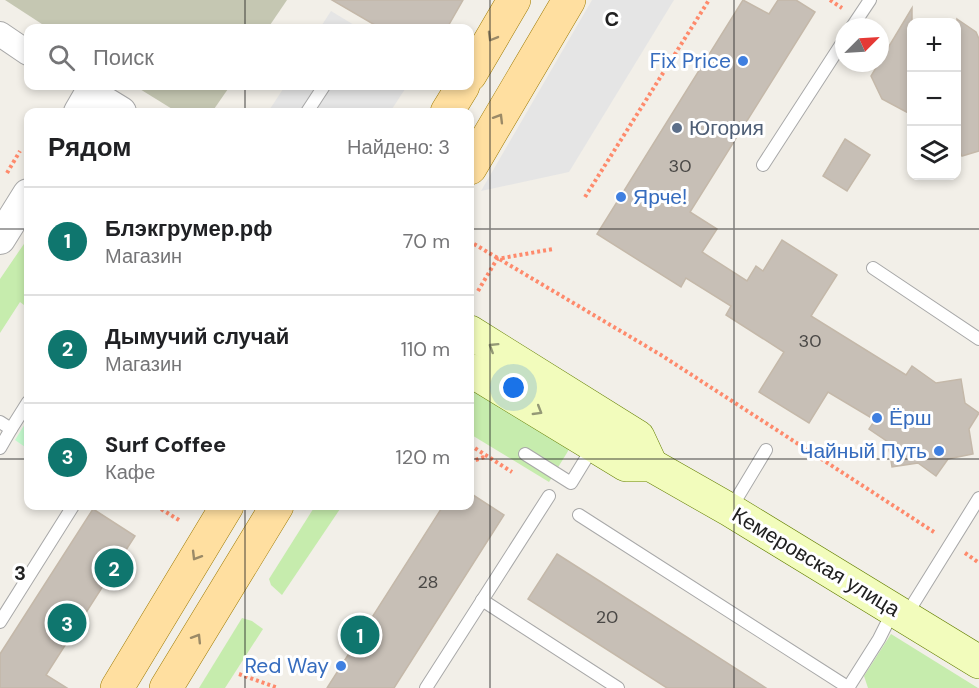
<!DOCTYPE html>
<html lang="ru">
<head>
<meta charset="utf-8">
<style>
	:root { --surface:#fff; --page:#f2f2f2; --text:#202124; --muted:#757577; --line:#e0e0e0; --accent:#0f766e }
	body { margin:0; font-family:"DM Sans",sans-serif; background:var(--page); color:var(--text) }
	.controls { position:absolute; right:18px; top:18px; display:grid; overflow:hidden; border-radius:12px; box-shadow:0 3px 9px #0003 }
	.controls button { width:54px; height:54px; display:grid; place-items:center; padding:0; border:0; border-bottom:2px solid var(--line); background:var(--surface); color:var(--text); font:30px sans-serif }
	.compass { position:absolute; left:835px; top:18px; width:54px; height:54px; border-radius:50%; background:var(--surface); box-shadow:0 3px 9px #0003; rotate:66deg }
	.you { position:absolute; left:514px; top:388px; width:21px; height:21px; margin:-15px; border:4px solid #fff; border-radius:50%; background:#1a73e8; box-shadow:0 0 0 9px #1a73e833 }
	.badge { display:grid; place-items:center; width:39px; height:39px; border-radius:50%; background:var(--accent); color:#fff; font-size:20px; font-weight:700 }
	.pin { position:absolute; translate:-50% -50%; border:3px solid #fff; box-shadow:0 2px 6px #0006 }
	.list { margin:0; padding:0; list-style:none }
	h2 { display:flex; justify-content:space-between; align-items:center; height:78px; margin:0; padding:0 24px; font-size:26px }
	h2 small { font-size:20px; font-weight:400; color:var(--muted) }
	.list li { display:grid; grid-template-columns:39px 1fr auto; gap:18px; align-items:center; box-sizing:border-box; height:108px; padding:0 24px; border-top:2px solid var(--line) }
	.list b { display:block; font-size:22px; white-space:nowrap }
	.list p { margin:0; font-size:20px; white-space:nowrap; color:var(--muted) }
	.list em { font-size:20px; font-style:normal; color:var(--muted) }
	.icon { flex:none; width:33px; height:33px; fill:none; stroke:currentColor; stroke-width:2; stroke-linecap:round; stroke-linejoin:round }
	.map { position:relative; flex:none; width:979px; height:688px; overflow:hidden }
	.search { position:absolute; background:var(--surface); box-shadow:0 3px 9px #0003; left:24px; top:24px; width:450px; height:66px; display:flex; align-items:center; gap:15px; box-sizing:border-box; padding:0 21px; border-radius:12px; color:var(--muted); font-size:22px }
	.panel { position:absolute; background:var(--surface); box-shadow:0 3px 9px #0003; left:24px; top:108px; width:450px; height:402px; border-radius:12px }
	.map>svg:first-child { display:block }
</style>
</head>
<body>
<div class="map">
<svg width="979" height="688" viewBox="0 0 979 688">
	<rect width="100%" height="100%" fill="#f2efe8"/>
	<g fill="#c5c7b2">
		<path d="M 5,0 L 287,0 L 268,28 L 48,28 Z"/>
		<path d="M 135,86 L 230,86 L 212,112 L 177,112 Z"/>
	</g>
	<g fill="#c6ecad">
		<path d="M 28,238 L 28,308 L 20,302 L 0,333 L 0,279 Z"/>
		<path d="M 470,380 L 573,443 L 549,482 L 470,434 Z"/>
		<path d="M 315,506 L 342,506 L 282,595 L 271,585 L 269,579 Z"/>
		<path d="M 242,618 L 252,621 L 263,629 L 225,688 L 199,688 Z"/>
		<path d="M 891,634 L 978,688 L 868,688 L 864,676 Z"/>
	</g>
	<path fill="#c5fbcf" d="M 28,419 L 28,449 L 15,440 Z"/>
	<g fill="#e5e5e5">
		<path d="M 592,0 L 674,0 L 569,172 L 481,191 Z"/>
		<path d="M 331,11 L 359,28 L 320,28 Z"/>
		<path d="M 285,86 L 407,86 L 390,112 L 268,112 Z"/>
	</g>
	<g fill="#c7bfb6" stroke="#c4b8a9" stroke-width="1.5">
		<path d="M 332,0 L 463,0 L 447,28 L 380,28 Z"/>
		<path d="M 743,0 L 769,14 L 778,0 L 796,0 L 815,12 L 690,212 L 717,229 L 702,252 L 747,281 L 756,266 L 763,271 L 782,240 L 837,275 L 811,316 L 906,375 L 912,366 L 936,383 L 961,379 L 965,403 L 979,413 L 969,429 L 973,454 L 948,459 L 936,476 L 918,463 L 892,467 L 888,442 L 869,429 L 875,420 L 828,392 L 809,423 L 759,392 L 784,352 L 726,315 L 731,306 L 686,278 L 681,287 L 597,234 Z"/>
		<path d="M 912,8 L 912,115 L 882,99 L 871,76 Z"/>
		<path d="M 957,19 L 976,32 L 979,39 L 979,151 L 962,156 L 957,146 Z"/>
		<path d="M 845,139 L 870,155 L 847,191 L 823,176 Z"/>
		<path d="M 470,493 L 504,515 L 394,688 L 327,688 L 443,506 L 470,506 Z"/>
		<path d="M 93,509 L 135,536 L 46,675 L 67,688 L 0,688 L 0,654 Z"/>
		<path d="M 557,554 L 601,582 L 766,688 L 667,688 L 528,599 Z"/>
	</g>
	<g fill="none" stroke-linecap="round" stroke-linejoin="round">
		<defs>
			<g id="service">
				<path d="M 852,27 L 870,0"/>
				<path d="M 307,112 L 324,86"/>
				<path d="M 763,165 L 844,40"/>
				<path d="M 873,268 L 979,339"/>
				<path d="M 0,422 L 11,429 L 28,402"/>
				<path d="M 0,448 L 11,429"/>
				<path d="M 525,454 L 571,483 L 593,447"/>
				<path d="M 731,508 L 766,450"/>
				<path d="M 579,515 L 849,688"/>
				<path d="M 482,600 L 618,688"/>
				<path d="M 905,617 L 979,498"/>
				<path d="M 0,622 L 73,506"/>
				<path d="M 426,688 L 549,496"/>
				<path d="M 848,688 L 879,639 L 893,611"/>
			</g>
			<path id="minor" d="M 0,34 L 28,53"/>
			<g id="tertiary">
				<path d="M 79,112 L 90,93 L 121,112"/>
				<path d="M 0,239 L 28,194"/>
			</g>
			<g id="secondary">
				<path d="M 470,332 L 638,437 L 651,465"/>
				<path d="M 470,370 L 626,465 L 651,465 L 730,510 L 979,662"/>
			</g>
			<g id="primary">
				<path d="M 470,75 L 514,0"/>
				<path d="M 447,112 L 463,86"/>
				<path d="M 470,168 L 569,0"/>
				<path d="M 117,688 L 227,506"/>
				<path d="M 166,688 L 277,506"/>
			</g>
		</defs>
		<use href="#service" stroke="#a8a8a8" stroke-width="14"/>
		<use href="#minor" stroke="#a8a8a8" stroke-width="26"/>
		<use href="#tertiary" stroke="#a8a8a8" stroke-width="32"/>
		<use href="#secondary" stroke="#647f02" stroke-width="34"/>
		<use href="#primary" stroke="#9e7a00" stroke-width="34"/>
		<g stroke="#fe8a6c" stroke-width="4" stroke-dasharray="3 3" stroke-linecap="butt">
			<path d="M 830,0 L 842,8"/>
			<path d="M 7,173 L 20,151"/>
			<path d="M 585,197 L 709,0"/>
			<path d="M 474,244 L 661,355 L 934,532"/>
			<path d="M 478,291 L 497,259 L 553,249"/>
			<path d="M 470,445 L 512,472"/>
			<path d="M 470,462 L 487,456"/>
			<path d="M 156,506 L 179,520"/>
			<path d="M 965,553 L 979,563"/>
			<path d="M 239,674 L 278,688"/>
		</g>
		<use href="#service" stroke="#fff" stroke-width="12"/>
		<use href="#minor" stroke="#fff" stroke-width="24"/>
		<use href="#tertiary" stroke="#fff" stroke-width="30"/>
		<use href="#secondary" stroke="#f2fcbc" stroke-width="33"/>
		<use href="#primary" stroke="#ffdfa0" stroke-width="33"/>
	</g>
	<defs><path id="oneway-chevron" d="M-2-3.5L2.5 0L-2 3.5" fill="none" stroke-width="1.6" stroke-linecap="round" stroke-linejoin="round" transform="scale(1.5)"/></defs>
	<g stroke="#9b8a67">
		<use href="#oneway-chevron" transform="translate(492 37) rotate(120)"/>
		<use href="#oneway-chevron" transform="translate(499 118) rotate(-59)"/>
		<use href="#oneway-chevron" transform="translate(196 556) rotate(121)"/>
		<use href="#oneway-chevron" transform="translate(197 638) rotate(-58)"/>
	</g>
	<g stroke="#949976">
		<use href="#oneway-chevron" transform="translate(493 347) rotate(-148)"/>
		<use href="#oneway-chevron" transform="translate(538 411) rotate(31)"/>
	</g>
	<path fill="none" stroke="#212121" stroke-width="1.5" stroke-opacity="0.55" d="M 245,0 L 245,28M 490,0 L 490,688M 734,0 L 734,688M 245,86 L 245,112M 0,229 L 28,229M 470,229 L 979,229M 0,459 L 28,459M 470,459 L 979,459M 245,506 L 245,688"/>
	<g fill="#3f7fe0" stroke="#fff" stroke-width="2">
		<circle cx="743" cy="61" r="6"/>
		<circle cx="621" cy="197" r="6"/>
		<circle cx="877" cy="418" r="6"/>
		<circle cx="939" cy="451" r="6"/>
		<circle cx="341" cy="666" r="6"/>
	</g>
	<circle fill="#5c6f8a" stroke="#fff" stroke-width="2" cx="677" cy="128" r="6"/>
	<g text-anchor="middle" dominant-baseline="central" stroke-width="6" stroke-linejoin="round" paint-order="stroke">
		<g font-size="18" fill="#4a4846">
			<text x="680" y="166">30</text>
			<text x="810" y="341">30</text>
			<text x="428" y="582">28</text>
			<text x="607" y="617">20</text>
		</g>
		<g font-size="21" fill="#366cbe" stroke="#fff" text-anchor="end">
			<text x="731" y="61">Fix Price</text>
			<text x="633" y="197" text-anchor="start">Ярче!</text>
			<text x="889" y="418" text-anchor="start">Ёрш</text>
			<text x="927" y="451">Чайный Путь</text>
			<text x="329" y="666">Red Way</text>
		</g>
		<g font-size="21" fill="#4e5e75" stroke="#fff" text-anchor="start">
			<text x="689" y="128">Югория</text>
		</g>
		<g font-size="21" fill="#212121" stroke="#fff">
			<text transform="translate(816 562) rotate(31)">Кемеровская улица</text>
		</g>
	</g>
	<g font-size="20" text-anchor="middle" font-weight="bold" fill="#212121" stroke="#fff" stroke-width="6" stroke-linejoin="round" paint-order="stroke">
		<text x="612" y="26">C</text>
		<text x="20" y="580">3</text>
	</g>
</svg>
<div class="controls">
<button>+</button>
<button>−</button>
<button><svg class="icon" aria-label="layers" viewBox="0 0 24 24"><path d="M12 4l9 5-9 5-9-5zM3 14l9 5 9-5"/></svg></button>
</div>
<svg class="compass" viewBox="-18 -18 36 36"><path d="M0-13l5 13h-10z" fill="#e53935"/><path d="M0 13l5-13h-10z" fill="#757577"/></svg>
<div class="you"></div>
<div class="pin badge" style="left:360px;top:635px">1</div>
<div class="pin badge" style="left:114px;top:568px">2</div>
<div class="pin badge" style="left:67px;top:623px">3</div>
<div class="search"><svg class="icon" aria-label="search" viewBox="0 0 24 24"><circle cx="10" cy="10" r="6"/><path d="M15 15l6 6"/></svg>Поиск</div>
<section class="panel">
<h2>Рядом<small>Найдено: 3</small></h2>
<ul class="list">
<li><span class="badge">1</span><div><b>Блэкгрумер.рф</b><p>Магазин</p></div><em>70 m</em></li>
<li><span class="badge">2</span><div><b>Дымучий случай</b><p>Магазин</p></div><em>110 m</em></li>
<li><span class="badge">3</span><div><b>Surf Coffee</b><p>Кафе</p></div><em>120 m</em></li>
</ul>
</section>
</div>
</body>
</html>
